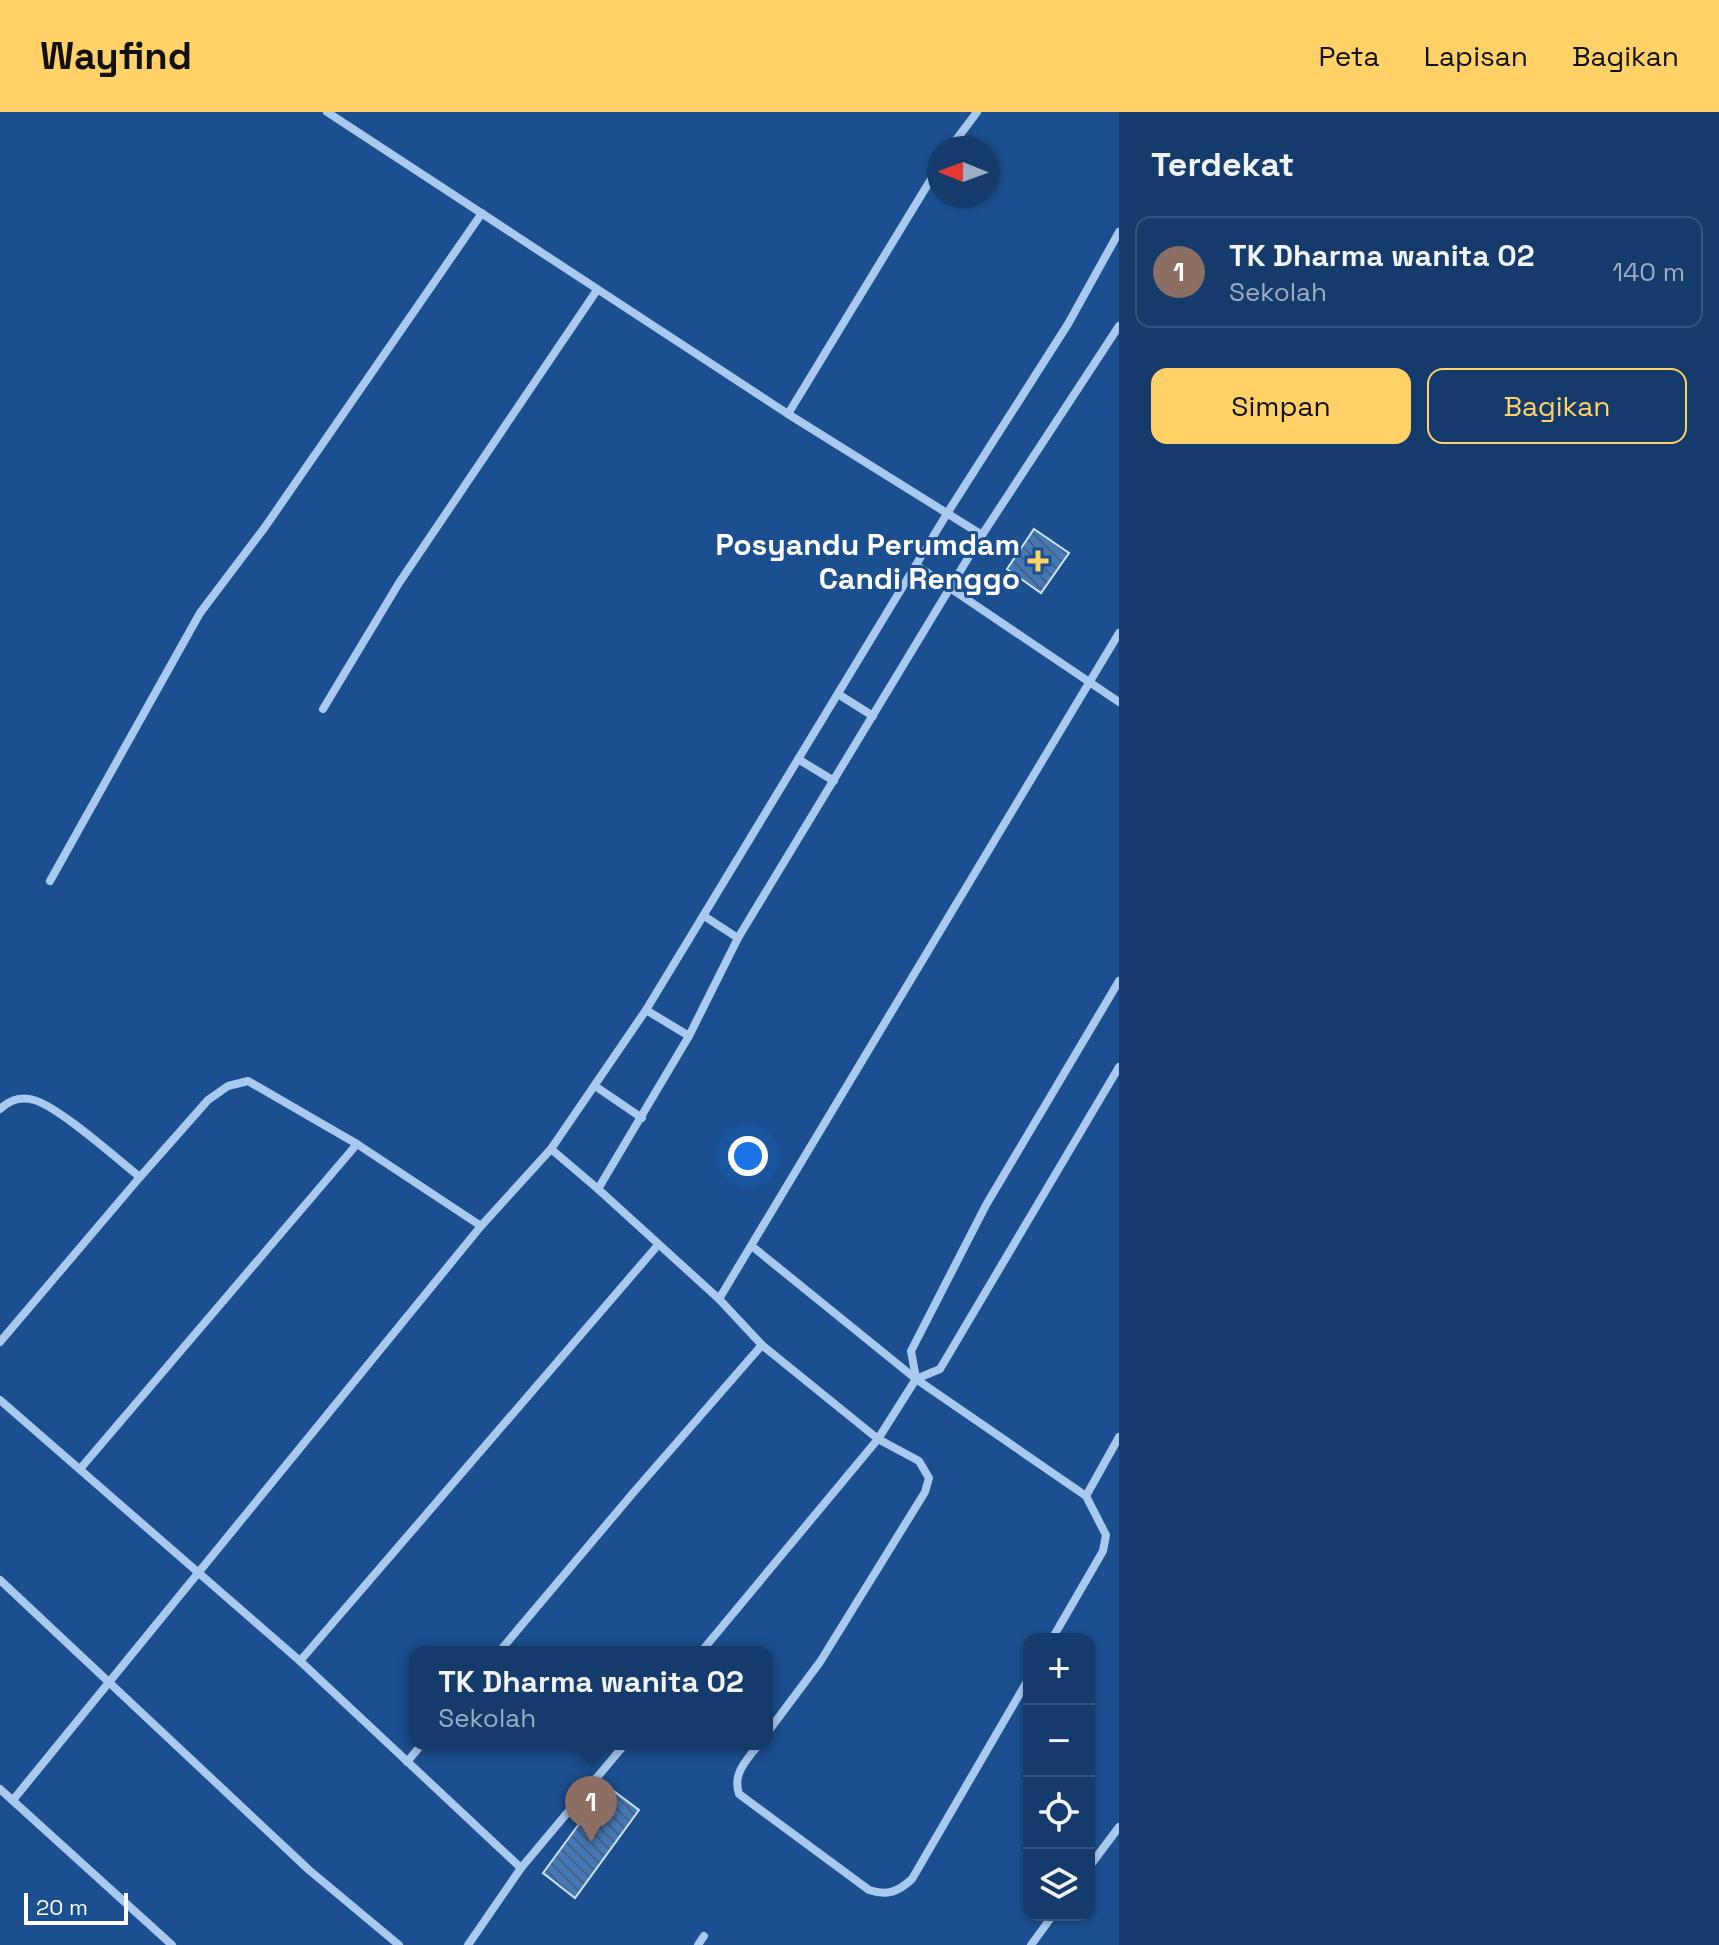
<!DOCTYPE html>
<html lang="id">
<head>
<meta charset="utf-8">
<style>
	:root { --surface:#143b6b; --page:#214673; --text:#f1f3f6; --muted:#9dadc1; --line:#33557e; --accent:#ffd166 }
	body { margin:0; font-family:"Space Grotesk",sans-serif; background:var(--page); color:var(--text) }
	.controls { position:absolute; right:24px; bottom:24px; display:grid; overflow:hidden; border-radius:16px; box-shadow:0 2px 6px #0004 }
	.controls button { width:72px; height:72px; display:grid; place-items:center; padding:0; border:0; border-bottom:2px solid var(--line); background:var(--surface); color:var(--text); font:40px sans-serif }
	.compass { position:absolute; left:927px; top:24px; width:72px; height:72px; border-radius:50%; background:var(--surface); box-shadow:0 2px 6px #0004; rotate:271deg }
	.scale { position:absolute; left:24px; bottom:20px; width:104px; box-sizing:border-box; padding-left:8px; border:4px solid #fff; border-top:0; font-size:22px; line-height:28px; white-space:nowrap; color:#fff; -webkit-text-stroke:6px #1b4f8f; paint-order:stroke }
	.you { position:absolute; left:748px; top:1044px; width:28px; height:28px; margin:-20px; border:6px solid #fff; border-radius:50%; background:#1a73e8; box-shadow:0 0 0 12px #1a73e833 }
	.badge { display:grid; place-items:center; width:52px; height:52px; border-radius:50%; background:var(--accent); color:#fff; font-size:26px; font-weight:700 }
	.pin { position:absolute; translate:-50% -66px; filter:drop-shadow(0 2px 4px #0008) }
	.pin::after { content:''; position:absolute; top:42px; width:28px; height:24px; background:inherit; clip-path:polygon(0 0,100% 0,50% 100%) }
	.popup { position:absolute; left:409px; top:1534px; width:364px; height:104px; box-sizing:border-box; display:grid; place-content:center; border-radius:16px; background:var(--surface); filter:drop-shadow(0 2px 6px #0005); font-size:26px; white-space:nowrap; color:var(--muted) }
	.popup b { font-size:30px; color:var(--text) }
	.popup::after { content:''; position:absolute; left:50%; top:100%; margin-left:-16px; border:16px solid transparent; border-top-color:var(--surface) }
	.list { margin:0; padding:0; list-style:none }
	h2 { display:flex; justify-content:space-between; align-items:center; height:104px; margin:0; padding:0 32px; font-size:34px }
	h2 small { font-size:26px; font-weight:400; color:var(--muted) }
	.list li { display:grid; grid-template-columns:52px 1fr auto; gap:24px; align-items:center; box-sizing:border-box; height:112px; margin:0 16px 16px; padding:0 16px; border:2px solid var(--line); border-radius:16px }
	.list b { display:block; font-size:30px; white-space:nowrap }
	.list p { margin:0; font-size:26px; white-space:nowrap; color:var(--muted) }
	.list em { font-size:26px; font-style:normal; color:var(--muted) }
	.actions { display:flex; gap:16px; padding:24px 32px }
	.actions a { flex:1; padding:18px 0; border:2px solid var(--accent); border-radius:16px; text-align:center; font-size:28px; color:var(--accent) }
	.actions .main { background:var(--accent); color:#111 }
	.icon { flex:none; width:44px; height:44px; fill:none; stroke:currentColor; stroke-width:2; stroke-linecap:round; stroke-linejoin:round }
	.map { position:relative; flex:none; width:1119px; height:1833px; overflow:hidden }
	header { display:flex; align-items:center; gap:48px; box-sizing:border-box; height:112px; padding:0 40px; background:var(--accent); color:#111 }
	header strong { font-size:38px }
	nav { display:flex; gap:44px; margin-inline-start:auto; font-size:28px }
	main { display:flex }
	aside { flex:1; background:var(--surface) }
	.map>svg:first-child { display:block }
</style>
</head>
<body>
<header>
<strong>Wayfind</strong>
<nav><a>Peta</a><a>Lapisan</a><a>Bagikan</a></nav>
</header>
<main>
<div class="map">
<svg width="1119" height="1833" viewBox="0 0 1119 1833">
	<defs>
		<pattern id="building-back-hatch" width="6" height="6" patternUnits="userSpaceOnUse" patternTransform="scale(2)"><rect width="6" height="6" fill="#4478b7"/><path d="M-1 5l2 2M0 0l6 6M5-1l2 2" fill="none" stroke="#486282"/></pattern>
	</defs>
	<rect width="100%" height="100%" fill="#1b4f8f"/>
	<g fill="url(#building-back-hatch)" stroke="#cfe3fa" stroke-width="2">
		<path d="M 1034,417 L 1069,441 L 1041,481 L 1007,457 Z"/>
		<path d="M 607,1674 L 639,1698 L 575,1786 L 543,1761 Z"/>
	</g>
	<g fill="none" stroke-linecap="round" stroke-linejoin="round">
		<g stroke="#a9c9ee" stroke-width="8">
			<path d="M 327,0 L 788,302 L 982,423"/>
			<path d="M 950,36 L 977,0"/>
			<path d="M 788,302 L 939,54"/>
			<path d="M 916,453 L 1119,590"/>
			<path d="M 838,582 L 873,604"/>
			<path d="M 323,597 L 399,471 L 597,178"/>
			<path d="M 798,647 L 834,669"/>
			<path d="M 50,769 L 200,501 L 265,415 L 482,101"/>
			<path d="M 704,804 L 738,826"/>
			<path d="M 646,898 L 689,924"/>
			<path d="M 595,974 L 642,1006"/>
			<path d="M 0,997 C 10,988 21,984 34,988 C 59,995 117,1047 140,1065 L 0,1230"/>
			<path d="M 551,1037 L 598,1077 L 719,1187 L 762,1233 L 878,1327 L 701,1540"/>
			<path d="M 140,1065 L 208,988 L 228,974 L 248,969 L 357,1032 L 481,1114"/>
			<path d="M 598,1077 L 689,924 L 738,826 L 982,423 L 1119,214"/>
			<path d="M 753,1135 L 916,1267 L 1086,1384 L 1106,1423 L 1103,1439 L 1052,1527"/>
			<path d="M 719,1187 L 1119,521"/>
			<path d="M 916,1266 L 911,1239 L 986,1093 L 1119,869"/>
			<path d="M 0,1288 L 300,1549 L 521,1756"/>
			<path d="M 80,1357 L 357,1032"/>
			<path d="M 1086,1384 L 1119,1325"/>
			<path d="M 0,1468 L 309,1758 L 399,1833"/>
			<path d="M 499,1540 L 633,1381 L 762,1233"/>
			<path d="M 300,1549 L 658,1133"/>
			<path d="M 767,1621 L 820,1550 L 925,1380 L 929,1366 L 919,1349 L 878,1327 L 916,1267 L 940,1257 L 1119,955"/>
			<path d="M 759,1632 C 747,1648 732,1661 739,1682 L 869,1778 C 887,1784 898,1780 912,1767 L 1029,1566"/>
			<path d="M 407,1650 L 422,1632"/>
			<path d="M 0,1677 L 172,1833"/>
			<path d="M 13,1688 L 481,1114 L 551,1037 L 646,898 L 948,400 L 1068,212 L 1119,120"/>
			<path d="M 1089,1755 L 1119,1715"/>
			<path d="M 468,1833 L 521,1756 L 625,1632"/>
			<path d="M 698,1833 L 704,1824"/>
			<path d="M 1031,1833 L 1053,1803"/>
		</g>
	</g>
	<path fill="#ffd166" stroke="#1b4f8f" stroke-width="3" d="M1034 437h8v8h8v8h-8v8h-8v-8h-8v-8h8z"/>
	<g text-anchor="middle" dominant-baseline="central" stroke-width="6" stroke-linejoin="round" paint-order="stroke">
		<g font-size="30" font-weight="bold" fill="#fff" stroke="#1b4f8f" text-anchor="end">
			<text x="1020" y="432">Posyandu Perumdam<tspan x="1020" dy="34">Candi Renggo</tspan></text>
		</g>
	</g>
</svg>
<div class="controls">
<button>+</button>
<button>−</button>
<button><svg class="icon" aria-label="locate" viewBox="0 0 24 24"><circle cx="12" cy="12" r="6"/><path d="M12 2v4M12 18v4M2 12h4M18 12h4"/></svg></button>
<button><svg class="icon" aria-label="layers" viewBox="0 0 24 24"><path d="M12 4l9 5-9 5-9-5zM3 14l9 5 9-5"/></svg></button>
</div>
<svg class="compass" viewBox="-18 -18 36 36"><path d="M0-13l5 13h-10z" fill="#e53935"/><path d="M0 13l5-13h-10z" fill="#9dadc1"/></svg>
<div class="scale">20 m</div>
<div class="you"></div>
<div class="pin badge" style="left:591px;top:1730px;background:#8d6e63">1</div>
<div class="popup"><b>TK Dharma wanita 02</b>Sekolah</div>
</div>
<aside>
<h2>Terdekat<small></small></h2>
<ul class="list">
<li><span class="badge" style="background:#8d6e63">1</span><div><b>TK Dharma wanita 02</b><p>Sekolah</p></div><em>140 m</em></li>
</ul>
<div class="actions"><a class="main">Simpan</a><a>Bagikan</a></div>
</aside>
</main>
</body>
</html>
